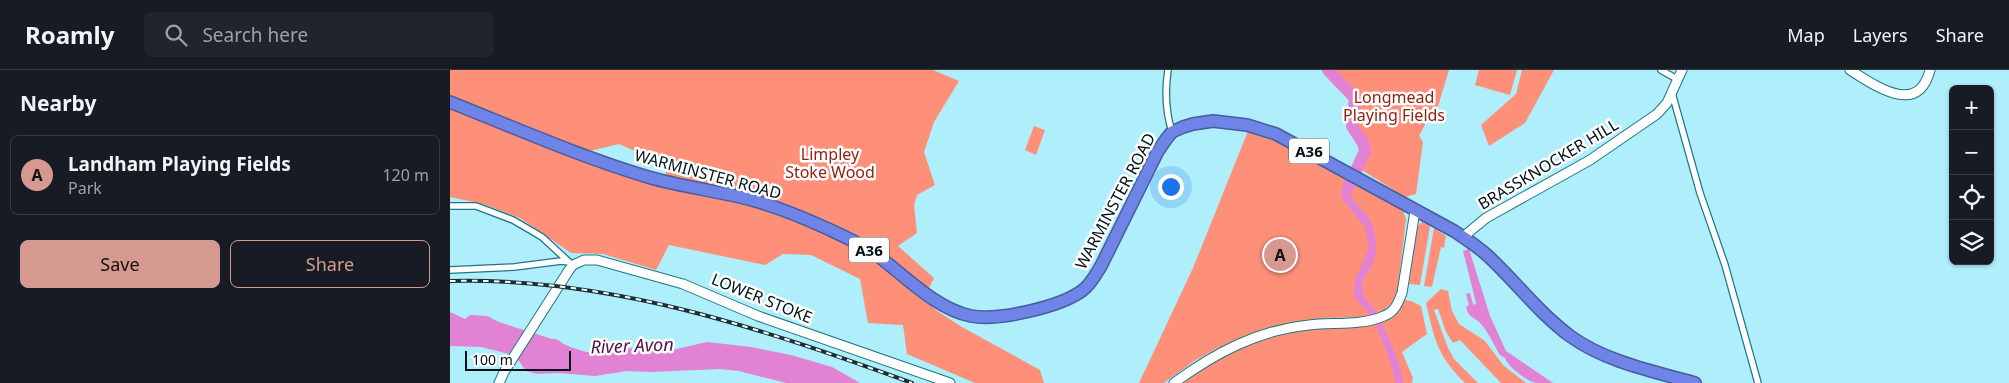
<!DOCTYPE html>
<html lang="en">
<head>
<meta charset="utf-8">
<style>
	:root { --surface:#171b24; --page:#20242c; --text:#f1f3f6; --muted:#9ea1a6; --line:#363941; --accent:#d6998f }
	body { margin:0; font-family:"Noto Sans",sans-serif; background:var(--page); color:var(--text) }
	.controls { position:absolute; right:15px; top:15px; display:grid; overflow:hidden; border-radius:8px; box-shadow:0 1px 4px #0004 }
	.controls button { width:45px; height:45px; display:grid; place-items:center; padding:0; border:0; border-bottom:1px solid var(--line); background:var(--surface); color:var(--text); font:25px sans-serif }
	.scale { position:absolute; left:15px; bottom:12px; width:106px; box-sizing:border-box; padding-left:5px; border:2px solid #001318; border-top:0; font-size:14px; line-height:18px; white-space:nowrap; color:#001318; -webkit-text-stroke:4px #fff; paint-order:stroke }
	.you { position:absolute; left:720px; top:116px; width:18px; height:18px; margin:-12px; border:4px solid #fff; border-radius:50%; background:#1a73e8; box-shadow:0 0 0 8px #1a73e833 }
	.badge { display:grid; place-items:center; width:32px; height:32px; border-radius:50%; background:var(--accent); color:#111; font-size:16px; font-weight:700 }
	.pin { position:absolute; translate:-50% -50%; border:2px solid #fff; box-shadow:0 1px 5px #0006 }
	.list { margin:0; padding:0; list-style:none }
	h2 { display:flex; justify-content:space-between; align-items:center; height:65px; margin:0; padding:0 20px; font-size:21px }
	h2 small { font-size:16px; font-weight:400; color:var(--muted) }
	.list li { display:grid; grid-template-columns:32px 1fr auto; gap:15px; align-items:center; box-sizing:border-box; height:80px; margin:0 10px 10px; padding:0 10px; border:1px solid var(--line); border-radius:8px }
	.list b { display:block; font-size:19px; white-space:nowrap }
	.list p { margin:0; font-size:16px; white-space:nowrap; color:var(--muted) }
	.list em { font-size:16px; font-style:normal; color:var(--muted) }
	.actions { display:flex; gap:10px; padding:15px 20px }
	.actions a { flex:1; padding:11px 0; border:1px solid var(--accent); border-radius:8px; text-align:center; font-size:18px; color:var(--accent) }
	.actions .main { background:var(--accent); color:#111 }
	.icon { flex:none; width:28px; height:28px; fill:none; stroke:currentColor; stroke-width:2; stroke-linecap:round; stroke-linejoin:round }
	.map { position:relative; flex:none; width:1559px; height:313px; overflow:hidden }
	header { display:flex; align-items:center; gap:30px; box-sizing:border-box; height:70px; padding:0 25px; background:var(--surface); border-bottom:1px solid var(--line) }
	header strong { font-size:24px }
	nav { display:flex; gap:28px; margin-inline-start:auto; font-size:18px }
	.search { width:350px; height:45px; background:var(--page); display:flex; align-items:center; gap:12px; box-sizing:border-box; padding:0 18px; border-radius:8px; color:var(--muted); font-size:19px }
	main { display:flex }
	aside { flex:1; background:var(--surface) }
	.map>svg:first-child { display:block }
</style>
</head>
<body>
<header>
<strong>Roamly</strong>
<div class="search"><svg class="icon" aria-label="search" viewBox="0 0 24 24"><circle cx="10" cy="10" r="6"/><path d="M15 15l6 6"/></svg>Search here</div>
<nav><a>Map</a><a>Layers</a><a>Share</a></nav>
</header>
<main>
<aside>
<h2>Nearby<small></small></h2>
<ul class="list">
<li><span class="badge">A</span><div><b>Landham Playing Fields</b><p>Park</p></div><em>120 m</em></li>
</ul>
<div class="actions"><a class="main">Save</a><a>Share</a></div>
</aside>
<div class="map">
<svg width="1559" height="313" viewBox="0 0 1559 313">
	<rect width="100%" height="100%" fill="#afeefb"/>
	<g fill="#fe907a" fill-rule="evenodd">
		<path d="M 0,0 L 483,0 L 509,11 L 484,52 L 474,82 L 485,115 L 467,125 L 464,135 L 467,163 L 448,176 L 484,208 L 479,218 L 464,210 L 459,214 L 487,241 L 512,257 L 590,300 L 594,313 L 525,313 L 457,284 L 453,255 L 418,253 L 410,209 L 361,185 L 333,184 L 315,195 L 219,175 L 206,200 L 153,184 L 121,183 L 70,148 L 33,134 L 0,127 ZM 169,74 L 219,96 L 215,105 L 183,97 L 140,81 Z"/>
		<path d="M 880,0 L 999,0 L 986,43 L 980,45 L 969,66 L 973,72 L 966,124 L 955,127 L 912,100 L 918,85 L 919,77 L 906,54 L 907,21 C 897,12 890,10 880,0 Z"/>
		<path d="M 1029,0 L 1067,0 L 1060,25 L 1025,15 Z"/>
		<path d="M 1072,0 L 1104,0 L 1075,53 L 1039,76 L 1031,55 L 1066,24 Z"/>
		<path d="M 584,56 L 595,60 L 586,85 L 575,80 Z"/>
		<path d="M 798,61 L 817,65 L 953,140 L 956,150 L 947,224 L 942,233 L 933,241 L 917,247 L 877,248 L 829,256 L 768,278 L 744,291 L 714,313 L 689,313 L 743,198 Z"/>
		<path d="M 972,152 L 980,156 L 970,215 L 959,214 L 967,157 Z"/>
		<path d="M 984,158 L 996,166 L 994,178 L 991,177 L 982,217 L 974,216 Z"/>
		<path d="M 991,219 L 998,221 L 1002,241 L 1009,254 L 1035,271 L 1054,296 L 1076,313 L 1051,313 L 1010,270 L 1003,273 L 996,262 L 988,239 L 984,240 L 998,278 L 1004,289 L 1028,313 L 1015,313 C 987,285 985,271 976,233 Z"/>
		<path d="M 954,230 L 961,231 L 971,236 L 977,264 L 952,282 L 963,308 L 962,313 L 731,313 L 769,286 L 815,267 L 855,258 L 921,254 L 942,248 Z"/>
	</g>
	<g fill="#e282d5">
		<path d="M 899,104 L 905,108 C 891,134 918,136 923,157 C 926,169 928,183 922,195 C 917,205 910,209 913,223 C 915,229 922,236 926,242 C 933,255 954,299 953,313 L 945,313 C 944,298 928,256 919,244 C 915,237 908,233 904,226 L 905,210 L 919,178 L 915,157 L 892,129 L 891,122 Z"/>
		<path d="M 1019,179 L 1040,246 L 1056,281 L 1103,313 C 1097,313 1091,313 1086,313 C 1078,312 1057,296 1055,288 L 1050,285 C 1044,275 1039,263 1031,254 C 1024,246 1019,249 1016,237 L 1019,235 L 1016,224 L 1020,223 L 1023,234 L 1025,235 L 1026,233 L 1013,181 Z"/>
		<path d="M 0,242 L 15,249 L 20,245 L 37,246 L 49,252 L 102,269 C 109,268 110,273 116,275 C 132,282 156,289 171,278 L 222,280 L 257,272 L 301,277 L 341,285 L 382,297 L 410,313 L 336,313 L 289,301 L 270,299 L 200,302 L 177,301 L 145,306 L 109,303 L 87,304 L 76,301 L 69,291 L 59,284 L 31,277 L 0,276 Z"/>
	</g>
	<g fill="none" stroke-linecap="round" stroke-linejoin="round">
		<path stroke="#e282d5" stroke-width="12" d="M 878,0 L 905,28 L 902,56 L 913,73 L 915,81 L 899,116"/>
		<defs>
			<g id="street">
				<path d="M 718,0 C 715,20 716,43 722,62"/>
				<path d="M 1211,0 L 1227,9"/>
				<path d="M 1222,23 L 1250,123 L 1275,195 L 1308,313"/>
				<path d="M 0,136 L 26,136 L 63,150 L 92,167 L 118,191"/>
				<path d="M 0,200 L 64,197 L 111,191 L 119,192"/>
			</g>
			<g id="secondary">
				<path d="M 1400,0 C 1427,17 1468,46 1480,0"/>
				<path d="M 1013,167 L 1036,148 L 1140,90 L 1207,44 L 1217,33 L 1232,0"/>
				<path d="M 49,313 L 54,302 L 119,200 L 123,195 L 134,190 L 147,190 L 233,214 L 308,246 L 500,313"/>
				<path d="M 724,313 C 765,283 808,260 859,255 C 883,252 911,256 934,246 C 945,242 948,233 952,223 L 965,141"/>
			</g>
			<path id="highway" d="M 0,32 C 65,58 131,87 198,107 C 232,117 268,121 302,130 C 327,137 352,147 376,158 C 391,165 409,173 423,182 C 452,203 485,239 521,246 C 548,251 611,237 633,220 C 641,214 646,204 651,196 L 708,81 L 717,68 L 722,62 L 733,57 L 743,54 L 763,51 L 797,55 L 826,64 L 1004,161 C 1016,169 1027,176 1038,186 C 1066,212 1089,243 1120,266 C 1156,292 1202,301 1245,313"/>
		</defs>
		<use href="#street" stroke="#1e7685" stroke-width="8"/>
		<use href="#secondary" stroke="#1e7685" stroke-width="11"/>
		<use href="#highway" stroke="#485c9e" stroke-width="14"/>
		<use href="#street" stroke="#fff" stroke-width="5.5"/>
		<use href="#secondary" stroke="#fff" stroke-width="9"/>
		<use href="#highway" stroke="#6e84e6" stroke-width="11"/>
		<defs>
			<path id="rail" d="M 0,211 C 161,207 313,259 462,313"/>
		</defs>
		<use href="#rail" stroke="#183137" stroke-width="4"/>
		<use href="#rail" stroke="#fff" stroke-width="2" stroke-dasharray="5.5" stroke-linecap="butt"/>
	</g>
	<g text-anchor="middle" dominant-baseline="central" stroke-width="5" stroke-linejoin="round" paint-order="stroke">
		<g fill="#fff" stroke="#4c5a5d" stroke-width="1">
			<rect x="839" y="68.5" width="40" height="25" rx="4"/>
			<rect x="399" y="167.5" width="40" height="25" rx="4"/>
		</g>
		<g font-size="15" font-weight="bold" fill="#001318">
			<text x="859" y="81">A36</text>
			<text x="419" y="180">A36</text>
		</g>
		<g font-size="16" fill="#90220f" stroke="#fff">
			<text x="944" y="27">Longmead<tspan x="944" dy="18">Playing Fields</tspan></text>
			<text x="380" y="84">Limpley<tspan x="380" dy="18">Stoke Wood</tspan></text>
		</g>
		<g font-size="16" fill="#001318" stroke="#fff">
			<text transform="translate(1098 94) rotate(-31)">BRASSKNOCKER HILL</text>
			<text transform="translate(258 104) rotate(15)">WARMINSTER ROAD</text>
			<text transform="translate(665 131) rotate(-62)">WARMINSTER ROAD</text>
			<text transform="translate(312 228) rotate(22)">LOWER STOKE</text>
		</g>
		<g font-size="18" font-style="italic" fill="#4c1147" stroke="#fff">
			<text transform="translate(182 275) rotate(-2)">River Avon</text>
		</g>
	</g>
</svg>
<div class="controls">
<button>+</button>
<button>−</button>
<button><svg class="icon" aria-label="locate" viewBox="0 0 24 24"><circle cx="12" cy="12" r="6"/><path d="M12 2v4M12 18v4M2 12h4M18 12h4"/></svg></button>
<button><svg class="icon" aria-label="layers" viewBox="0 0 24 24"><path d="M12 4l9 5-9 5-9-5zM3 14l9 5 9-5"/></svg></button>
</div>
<div class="scale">100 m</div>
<div class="you"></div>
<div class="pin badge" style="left:830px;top:185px">A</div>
</div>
</main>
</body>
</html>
